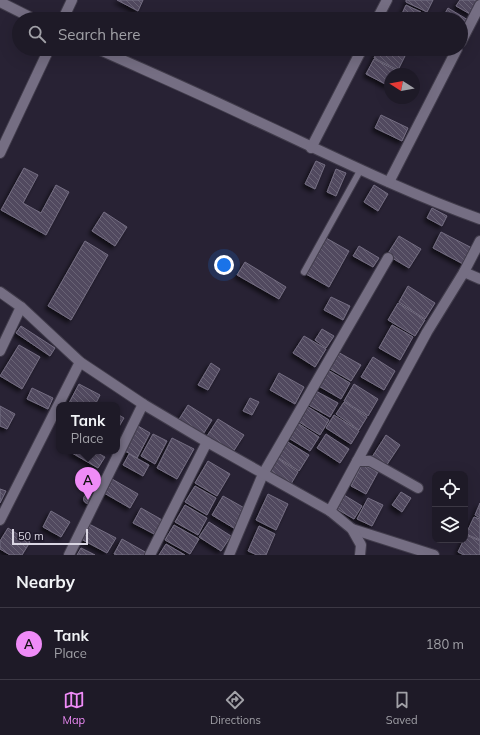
<!DOCTYPE html>
<html lang="en">
<head>
<meta charset="utf-8">
<style>
	:root { --surface:#1e1a27; --page:#26232f; --text:#f1f3f6; --muted:#a1a1a7; --line:#3c3844; --accent:#ef8bf7 }
	body { margin:0; font-family:Mulish,sans-serif; background:var(--page); color:var(--text) }
	.controls { position:absolute; right:12px; bottom:12px; display:grid; overflow:hidden; border-radius:8px; box-shadow:0 4px 16px #0002 }
	.controls button { width:36px; height:36px; display:grid; place-items:center; padding:0; border:0; border-bottom:1px solid var(--line); background:var(--surface); color:var(--text); font:20px sans-serif }
	.compass { position:absolute; left:384px; top:68px; width:36px; height:36px; border-radius:50%; background:var(--surface); box-shadow:0 4px 16px #0002; rotate:281deg }
	.scale { position:absolute; left:12px; bottom:10px; width:76px; box-sizing:border-box; padding-left:4px; border:2px solid #dad6e3; border-top:0; font-size:11px; line-height:14px; white-space:nowrap; color:#dad6e3; -webkit-text-stroke:3px #1e1829; paint-order:stroke }
	.you { position:absolute; left:224px; top:265px; width:14px; height:14px; margin:-10px; border:3px solid #fff; border-radius:50%; background:#1a73e8; box-shadow:0 0 0 6px #1a73e833 }
	.badge { display:grid; place-items:center; width:26px; height:26px; border-radius:50%; background:var(--accent); color:#111; font-size:13px; font-weight:700 }
	.pin { position:absolute; translate:-50% -33px; filter:drop-shadow(0 1px 2px #0008) }
	.pin::after { content:''; position:absolute; top:21px; width:14px; height:12px; background:inherit; clip-path:polygon(0 0,100% 0,50% 100%) }
	.popup { position:absolute; left:56px; top:402px; width:64px; height:52px; box-sizing:border-box; display:grid; place-content:center; border-radius:8px; background:var(--surface); filter:drop-shadow(0 1px 3px #0005); font-size:13px; white-space:nowrap; color:var(--muted) }
	.popup b { font-size:15px; color:var(--text) }
	.popup::after { content:''; position:absolute; left:50%; top:100%; margin-left:-8px; border:8px solid transparent; border-top-color:var(--surface) }
	.list { margin:0; padding:0; list-style:none }
	h2 { display:flex; justify-content:space-between; align-items:center; height:52px; margin:0; padding:0 16px; font-size:17px }
	h2 small { font-size:13px; font-weight:400; color:var(--muted) }
	.list li { display:grid; grid-template-columns:26px 1fr auto; gap:12px; align-items:center; box-sizing:border-box; height:72px; padding:0 16px; border-top:1px solid var(--line) }
	.list b { display:block; font-size:15px; white-space:nowrap }
	.list p { margin:0; font-size:13px; white-space:nowrap; color:var(--muted) }
	.list em { font-size:13px; font-style:normal; color:var(--muted) }
	.icon { flex:none; width:22px; height:22px; fill:none; stroke:currentColor; stroke-width:2; stroke-linecap:round; stroke-linejoin:round }
	.map { position:relative; flex:none; width:480px; height:555px; overflow:hidden }
	.search { position:absolute; background:var(--surface); box-shadow:0 4px 16px #0002; left:12px; right:12px; top:12px; height:44px; display:flex; align-items:center; gap:10px; box-sizing:border-box; padding:0 14px; border-radius:22px; color:var(--muted); font-size:15px }
	.sheet { height:124px; background:var(--surface) }
	nav { display:flex; justify-content:space-around; align-items:center; box-sizing:border-box; height:56px; border-top:1px solid var(--line); background:var(--surface); font-size:11px; color:var(--muted) }
	nav a { display:grid; justify-items:center; gap:2px }
	nav .on { color:var(--accent) }
	.map>svg:first-child { display:block }
</style>
</head>
<body>
<div class="map">
<svg width="480" height="555" viewBox="0 0 480 555">
	<defs>
		<pattern id="building-back-hatch" width="6" height="6" patternUnits="userSpaceOnUse"><rect width="6" height="6" fill="#514a5e"/><path d="M-1 5l2 2M0 0l6 6M5-1l2 2" fill="none" stroke="#696375"/></pattern>
		<filter id="shadow"><feDropShadow dx="-3" dy="3" stdDeviation="2" flood-color="#0009"/></filter>
	</defs>
	<rect width="100%" height="100%" fill="#282234"/>
	<g fill="url(#building-back-hatch)" stroke="#756e83" filter="url(#shadow)">
		<path d="M 117,0 L 143,0 L 138,11 Z"/>
		<path d="M 406,0 L 433,0 L 427,12 L 406,2 Z"/>
		<path d="M 460,0 L 477,0 L 470,14 L 456,6 Z"/>
		<path d="M 406,5 L 421,12 L 418,19 L 403,19 L 400,18 Z"/>
		<path d="M 448,8 L 468,20 L 461,31 L 461,19 L 442,19 Z"/>
		<path d="M 379,49 L 393,49 L 405,56 L 398,70 L 374,58 Z"/>
		<path d="M 374,59 L 397,71 L 396,74 L 390,74 L 389,86 L 366,74 Z"/>
		<path d="M 381,115 L 408,128 L 402,141 L 375,128 Z"/>
		<path d="M 316,161 L 325,165 L 315,189 L 305,184 Z"/>
		<path d="M 24,168 L 38,175 L 23,203 L 41,213 L 56,185 L 69,192 L 46,235 L 1,210 Z"/>
		<path d="M 336,169 L 346,173 L 336,196 L 327,192 Z"/>
		<path d="M 374,185 L 388,194 L 378,211 L 364,202 Z"/>
		<path d="M 432,208 L 447,216 L 442,226 L 427,218 Z"/>
		<path d="M 104,212 L 127,227 L 115,246 L 92,231 Z"/>
		<path d="M 441,232 L 472,248 L 463,264 L 433,248 Z"/>
		<path d="M 399,236 L 421,249 L 409,268 L 387,255 Z"/>
		<path d="M 326,238 L 349,251 L 329,287 L 306,274 Z"/>
		<path d="M 85,241 L 108,255 L 71,320 L 48,306 Z"/>
		<path d="M 359,246 L 379,258 L 373,267 L 353,256 Z"/>
		<path d="M 245,262 L 286,287 L 279,299 L 237,275 Z"/>
		<path d="M 408,286 L 435,303 L 425,319 L 399,302 Z"/>
		<path d="M 331,297 L 350,306 L 343,320 L 324,310 Z"/>
		<path d="M 398,303 L 425,320 L 415,336 L 388,320 Z"/>
		<path d="M 392,325 L 413,337 L 400,360 L 379,348 Z"/>
		<path d="M 21,326 L 55,348 L 50,356 L 16,333 Z"/>
		<path d="M 322,329 L 334,336 L 326,348 L 315,340 Z"/>
		<path d="M 304,336 L 326,349 L 315,367 L 293,353 Z"/>
		<path d="M 19,345 L 40,357 L 22,389 L 0,376 Z"/>
		<path d="M 336,351 L 361,365 L 351,381 L 327,367 Z"/>
		<path d="M 373,357 L 395,371 L 384,390 L 361,377 Z"/>
		<path d="M 211,363 L 220,369 L 208,390 L 198,385 Z"/>
		<path d="M 326,369 L 350,383 L 341,399 L 317,385 Z"/>
		<path d="M 279,373 L 304,387 L 295,404 L 270,390 Z"/>
		<path d="M 79,384 L 100,395 L 95,405 L 68,405 Z"/>
		<path d="M 354,384 L 378,399 L 368,416 L 344,401 Z"/>
		<path d="M 32,388 L 53,398 L 48,409 L 27,399 Z"/>
		<path d="M 314,390 L 338,403 L 330,417 L 307,404 Z"/>
		<path d="M 250,398 L 259,402 L 252,415 L 243,411 Z"/>
		<path d="M 344,402 L 367,417 L 359,430 L 336,414 Z"/>
		<path d="M 188,405 L 212,420 L 202,436 L 178,421 Z"/>
		<path d="M 305,405 L 329,420 L 320,435 L 296,420 Z"/>
		<path d="M 0,406 L 15,414 L 7,429 L 0,426 Z"/>
		<path d="M 117,414 L 124,418 L 117,430 Z"/>
		<path d="M 334,415 L 359,431 L 351,444 L 326,428 Z"/>
		<path d="M 218,419 L 244,435 L 233,452 L 207,436 Z"/>
		<path d="M 296,422 L 319,437 L 310,451 L 287,437 Z"/>
		<path d="M 138,426 L 150,433 L 137,458 L 125,451 Z"/>
		<path d="M 153,434 L 167,441 L 155,464 L 141,456 Z"/>
		<path d="M 326,434 L 349,449 L 340,463 L 317,448 Z"/>
		<path d="M 386,435 L 400,445 L 386,466 L 372,457 Z"/>
		<path d="M 172,438 L 194,449 L 177,479 L 157,468 Z"/>
		<path d="M 286,441 L 309,455 L 299,471 L 277,457 Z"/>
		<path d="M 73,451 L 94,451 L 105,457 L 98,468 L 72,453 Z"/>
		<path d="M 129,454 L 149,465 L 143,476 L 123,465 Z"/>
		<path d="M 277,458 L 298,472 L 291,484 L 269,470 Z"/>
		<path d="M 208,461 L 230,474 L 217,496 L 195,483 Z"/>
		<path d="M 362,464 L 378,472 L 366,494 L 351,486 Z"/>
		<path d="M 112,479 L 138,494 L 130,508 L 104,493 Z"/>
		<path d="M 195,486 L 216,498 L 207,515 L 185,502 Z"/>
		<path d="M 0,489 L 6,491 L 0,503 Z"/>
		<path d="M 401,492 L 411,498 L 402,512 L 392,505 Z"/>
		<path d="M 268,494 L 288,504 L 276,530 L 256,520 Z"/>
		<circle cx="88" cy="499" r="4.5"/>
		<path d="M 344,495 L 362,506 L 354,519 L 337,509 Z"/>
		<path d="M 223,496 L 248,510 L 237,530 L 212,515 Z"/>
		<path d="M 368,498 L 383,505 L 372,526 L 357,519 Z"/>
		<path d="M 480,503 L 480,518 L 475,515 Z"/>
		<path d="M 185,505 L 207,518 L 198,535 L 175,522 Z"/>
		<path d="M 141,508 L 164,521 L 156,535 L 133,523 Z"/>
		<path d="M 51,511 L 70,522 L 61,537 L 43,527 Z"/>
		<path d="M 474,517 L 480,519 L 480,540 L 466,534 Z"/>
		<path d="M 209,522 L 231,536 L 221,551 L 199,537 Z"/>
		<path d="M 89,524 L 116,538 L 107,553 L 81,539 Z"/>
		<path d="M 174,525 L 199,539 L 190,554 L 165,540 Z"/>
		<path d="M 259,526 L 275,534 L 266,555 L 257,555 L 248,551 Z"/>
		<path d="M 8,528 L 30,542 L 22,555 L 10,555 L 0,549 L 0,541 Z"/>
		<path d="M 466,535 L 480,541 L 480,555 L 464,555 L 458,552 Z"/>
		<path d="M 122,539 L 147,553 L 146,555 L 116,555 L 114,554 Z"/>
		<path d="M 166,544 L 185,555 L 159,555 Z"/>
		<path d="M 81,548 L 95,555 L 77,555 Z"/>
	</g>
	<g fill="none" stroke-linecap="round" stroke-linejoin="round">
		<defs>
			<path id="service" d="M 304,272 L 361,169"/>
			<g id="minor">
				<path d="M 0,2 L 34,19"/>
				<path d="M 63,19 L 72,0"/>
				<path d="M 377,19 L 387,0"/>
				<path d="M 461,42 L 480,5"/>
				<path d="M 98,49 C 149,72 200,94 250,118 C 326,153 401,191 480,219"/>
				<path d="M 311,148 L 362,49"/>
				<path d="M 0,153 L 49,49"/>
				<path d="M 389,182 L 457,49"/>
				<path d="M 464,272 L 480,279"/>
				<path d="M 0,351 L 21,307"/>
				<path d="M 357,461 L 370,461 L 418,488"/>
				<path d="M 330,511 L 427,332 L 464,272 L 480,241"/>
				<path d="M 0,520 L 80,362"/>
				<path d="M 352,529 L 434,555"/>
				<path d="M 69,555 L 143,404"/>
				<path d="M 150,555 L 207,442"/>
				<path d="M 229,555 L 263,474 L 388,258"/>
			</g>
			<path id="tertiary" d="M 0,292 L 21,307 L 80,362 L 143,404 L 207,442 L 330,511 L 352,529 L 361,545 L 360,555"/>
		</defs>
		<use href="#service" stroke="#413c4b" stroke-width="8"/>
		<use href="#minor" stroke="#413c4b" stroke-width="12"/>
		<use href="#tertiary" stroke="#413c4b" stroke-width="12"/>
		<use href="#service" stroke="#756e83" stroke-width="6"/>
		<use href="#minor" stroke="#756e83" stroke-width="10"/>
		<use href="#tertiary" stroke="#756e83" stroke-width="10"/>
	</g>
</svg>
<div class="controls">
<button><svg class="icon" aria-label="locate" viewBox="0 0 24 24"><circle cx="12" cy="12" r="6"/><path d="M12 2v4M12 18v4M2 12h4M18 12h4"/></svg></button>
<button><svg class="icon" aria-label="layers" viewBox="0 0 24 24"><path d="M12 4l9 5-9 5-9-5zM3 14l9 5 9-5"/></svg></button>
</div>
<svg class="compass" viewBox="-18 -18 36 36"><path d="M0-13l5 13h-10z" fill="#e53935"/><path d="M0 13l5-13h-10z" fill="#a1a1a7"/></svg>
<div class="scale">50 m</div>
<div class="you"></div>
<div class="pin badge" style="left:88px;top:500px">A</div>
<div class="popup"><b>Tank</b>Place</div>
<div class="search"><svg class="icon" aria-label="search" viewBox="0 0 24 24"><circle cx="10" cy="10" r="6"/><path d="M15 15l6 6"/></svg>Search here</div>
</div>
<section class="sheet">
<h2>Nearby<small></small></h2>
<ul class="list">
<li><span class="badge">A</span><div><b>Tank</b><p>Place</p></div><em>180 m</em></li>
</ul>
</section>
<nav>
<a class="on"><svg class="icon" aria-label="map" viewBox="0 0 24 24"><path d="M3 6l6-2 6 2 6-2v14l-6 2-6-2-6 2zM9 4v14M15 6v14"/></svg>Map</a>
<a><svg class="icon" aria-label="directions" viewBox="0 0 24 24"><path d="M12 3l9 9-9 9-9-9zM9 14v-3h6M13 9l2 2-2 2"/></svg>Directions</a>
<a><svg class="icon" aria-label="saved" viewBox="0 0 24 24"><path d="M7 4h10v16l-5-4-5 4z"/></svg>Saved</a>
</nav>
</body>
</html>
